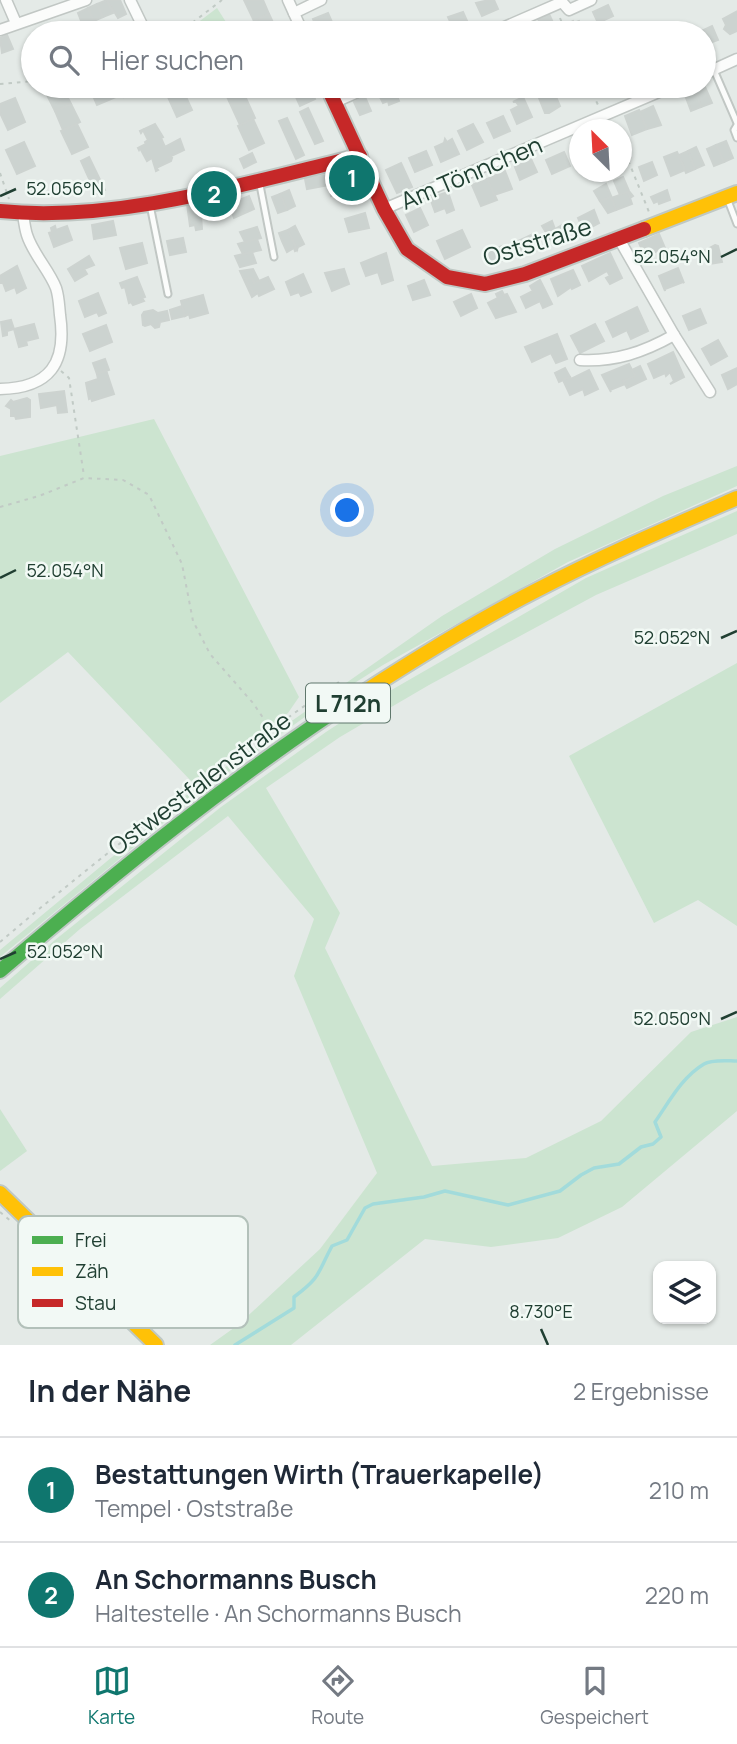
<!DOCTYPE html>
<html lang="de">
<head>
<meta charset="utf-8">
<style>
	:root { --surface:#fff; --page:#f2f2f3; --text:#1f2937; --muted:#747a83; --line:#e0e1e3; --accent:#0f766e }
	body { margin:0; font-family:Manrope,sans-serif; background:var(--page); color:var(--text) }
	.controls { position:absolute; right:21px; bottom:21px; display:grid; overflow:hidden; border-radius:14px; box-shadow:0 2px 5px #0004 }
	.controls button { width:63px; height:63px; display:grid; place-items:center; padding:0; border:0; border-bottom:2px solid var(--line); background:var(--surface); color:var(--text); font:35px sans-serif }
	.compass { position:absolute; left:569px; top:119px; width:63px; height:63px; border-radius:50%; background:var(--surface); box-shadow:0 2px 5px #0004; rotate:336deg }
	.you { position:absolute; left:348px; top:511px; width:24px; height:24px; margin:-18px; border:5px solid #fff; border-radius:50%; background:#1a73e8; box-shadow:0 0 0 10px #1a73e833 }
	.badge { display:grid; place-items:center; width:46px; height:46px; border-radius:50%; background:var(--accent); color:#fff; font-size:23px; font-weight:700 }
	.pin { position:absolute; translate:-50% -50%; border:4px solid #fff; box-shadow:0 2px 7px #0006 }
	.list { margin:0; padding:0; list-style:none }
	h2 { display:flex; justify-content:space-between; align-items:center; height:91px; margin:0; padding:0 28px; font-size:30px }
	h2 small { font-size:23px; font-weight:400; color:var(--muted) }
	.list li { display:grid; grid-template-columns:46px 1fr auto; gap:21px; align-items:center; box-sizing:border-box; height:105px; padding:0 28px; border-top:2px solid var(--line) }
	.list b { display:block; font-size:26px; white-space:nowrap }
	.list p { margin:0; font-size:23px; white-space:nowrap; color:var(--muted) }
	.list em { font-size:23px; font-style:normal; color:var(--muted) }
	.icon { flex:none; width:38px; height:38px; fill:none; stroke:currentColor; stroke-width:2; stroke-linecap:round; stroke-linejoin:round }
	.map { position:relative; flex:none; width:737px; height:1345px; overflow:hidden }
	.search { position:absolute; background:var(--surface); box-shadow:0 2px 5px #0004; left:21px; right:21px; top:21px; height:77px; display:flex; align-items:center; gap:18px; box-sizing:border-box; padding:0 24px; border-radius:38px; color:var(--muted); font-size:26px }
	.sheet { height:301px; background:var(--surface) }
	nav { display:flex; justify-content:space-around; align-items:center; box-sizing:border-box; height:98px; border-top:2px solid var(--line); background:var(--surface); font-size:19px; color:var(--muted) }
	nav a { display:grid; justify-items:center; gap:4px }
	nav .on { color:var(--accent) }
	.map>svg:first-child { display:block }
</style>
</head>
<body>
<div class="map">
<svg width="737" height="1345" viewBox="0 0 737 1345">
	<rect width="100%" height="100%" fill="#e4eae7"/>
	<g fill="#cce4d0">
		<path d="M 217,8 L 233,33 L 184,33 Z"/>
		<path d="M 154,419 L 299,697 L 288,713 L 192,782 L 68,652 L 0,703 L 0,456 Z"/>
		<path d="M 737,466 L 737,486 L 568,562 L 383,665 L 331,698 L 201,792 L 0,957 L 0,950 L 194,789 L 442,616 L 555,549 L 663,496 Z"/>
		<path d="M 737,511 L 737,534 L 596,595 L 429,685 L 340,737 L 266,788 L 340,913 L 325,948 L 432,1166 L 526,1158 L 601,1121 L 691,1032 L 737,1017 L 737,1111 L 622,1207 L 558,1238 L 491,1247 L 425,1239 L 291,1345 L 210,1345 L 238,1325 L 320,1249 L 377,1173 L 294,976 L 314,919 L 228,816 L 80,929 L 0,999 L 0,988 L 55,940 L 221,807 L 326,732 L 381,696 L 586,578 Z"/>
		<path d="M 737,663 L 737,926 L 698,900 L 654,923 L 569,756 Z"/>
		<path d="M 0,1109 L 27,1151 L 0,1171 Z"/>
	</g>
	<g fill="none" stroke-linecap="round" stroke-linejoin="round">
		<path stroke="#a2dbdb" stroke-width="3.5" d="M 235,1345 L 294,1308 L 294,1297 C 321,1277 317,1274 332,1246 L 347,1240 L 365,1208 L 373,1204 L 424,1197 L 445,1191 L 508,1205 L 560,1191 L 581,1175 L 594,1168 L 619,1164 L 641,1147 L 653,1144 L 661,1137 L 655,1122 C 669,1102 682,1077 704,1064 C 712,1059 728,1061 737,1061"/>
	</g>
	<g fill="#ccd3d0" stroke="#cdd3d0" stroke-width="2">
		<path d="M 107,0 L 120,0 L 126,14 L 118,18 Z"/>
		<path d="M 107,0 L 113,13 L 103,17 L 97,4 Z"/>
		<path d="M 244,0 L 263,0 L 269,14 L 254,21 Z"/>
		<path d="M 489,0 L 494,0 L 498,9 L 482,16 L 476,3 Z"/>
		<path d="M 97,4 L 103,17 L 94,21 L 88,8 Z"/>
		<path d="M 608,5 L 613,16 L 598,23 L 593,12 Z"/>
		<path d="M 88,8 L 94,21 L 83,26 L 78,13 Z"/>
		<path d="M 463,12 L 468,23 L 454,30 L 448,17 Z"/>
		<path d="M 736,12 L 737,31 L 730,34 L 724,29 L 726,25 L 723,19 Z"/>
		<path d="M 328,13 L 335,29 L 319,33 L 313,19 Z"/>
		<path d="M 269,14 L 278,33 L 260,33 L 254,21 Z"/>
		<path d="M 549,14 L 556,29 L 545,33 L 538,19 Z"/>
		<path d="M 573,21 L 574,23 L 579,21 L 584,31 L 571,33 L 567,24 Z"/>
		<path d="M 712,26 L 718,40 L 704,45 L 704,33 L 699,32 Z"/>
		<path d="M 7,35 L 13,49 L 2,53 L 0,38 Z"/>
		<path d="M 62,86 L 71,104 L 55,111 L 46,93 Z"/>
		<path d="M 102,86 L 119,86 L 123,94 L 97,105 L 91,91 Z"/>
		<path d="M 119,86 L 147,86 L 124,97 Z"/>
		<path d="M 163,86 L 181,86 L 192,110 L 177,117 Z"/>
		<path d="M 222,86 L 240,86 L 244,94 L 229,101 Z"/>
		<path d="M 291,86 L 309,86 L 315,99 L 300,106 Z"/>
		<path d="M 393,86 L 399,101 L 389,105 L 388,101 L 383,103 L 378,93 Z"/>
		<path d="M 705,87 L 712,103 L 701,107 L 695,91 Z"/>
		<path d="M 553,90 L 560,106 L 549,113 L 545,113 L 539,98 Z"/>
		<path d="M 695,91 L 701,107 L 691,111 L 685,95 Z"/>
		<path d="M 244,94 L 255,118 L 240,125 L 229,101 Z"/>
		<path d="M 365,97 L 371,111 L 360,115 L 354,102 Z"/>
		<path d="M 523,97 L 532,117 L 517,124 L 511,110 L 519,106 L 516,102 L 513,102 Z"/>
		<path d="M 15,98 L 25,122 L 8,130 L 0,113 L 0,104 Z"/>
		<path d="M 71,104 L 80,122 L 63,130 L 55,111 Z"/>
		<path d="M 653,106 L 661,125 L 647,129 L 640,112 Z"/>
		<path d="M 308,108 L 323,141 L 315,144 L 300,112 Z"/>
		<path d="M 639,110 L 647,129 L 632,135 L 625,116 Z"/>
		<path d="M 503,116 L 510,131 L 494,138 L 487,123 Z"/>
		<path d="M 287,118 L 304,155 L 296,159 L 279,121 Z"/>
		<path d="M 253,119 L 264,143 L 249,150 L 238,126 Z"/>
		<path d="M 77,124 L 88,147 L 72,154 L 61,131 Z"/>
		<path d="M 155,124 L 163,137 L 161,138 L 165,147 L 180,139 L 184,150 L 169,157 L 172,158 L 171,161 L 156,168 L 158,170 L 156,171 L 152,158 L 147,161 L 140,148 L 139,150 L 138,148 L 146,144 L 145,142 L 148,140 L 143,130 L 141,133 L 140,131 Z"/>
		<path d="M 473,124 L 483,142 L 467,150 L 458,131 Z"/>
		<path d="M 445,139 L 447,142 L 452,139 L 459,154 L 441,162 L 435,147 L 444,143 Z"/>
		<path d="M 726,141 L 733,158 L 724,162 L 716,145 Z"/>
		<path d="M 24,142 L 35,166 L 17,174 L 6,150 Z"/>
		<path d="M 716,145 L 724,162 L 714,166 L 707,149 Z"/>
		<path d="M 696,147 L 704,165 L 695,169 L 688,151 Z"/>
		<path d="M 426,151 L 432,165 L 415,172 L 409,158 Z"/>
		<path d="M 688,151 L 695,169 L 686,173 L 679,155 Z"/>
		<path d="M 564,152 L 570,166 L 552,174 L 546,160 Z"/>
		<path d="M 677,152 L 685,170 L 671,176 L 664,157 Z"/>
		<path d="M 252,153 L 256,162 L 244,168 L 240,159 Z"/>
		<path d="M 89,157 L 105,190 L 96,194 L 81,161 Z"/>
		<path d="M 531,159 L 537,172 L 520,180 L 515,167 Z"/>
		<path d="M 652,162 L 657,175 L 644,181 L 639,167 Z"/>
		<path d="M 401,163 L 412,187 L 397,193 L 386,170 Z"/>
		<path d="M 354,169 L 365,193 L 349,196 L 345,175 L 343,175 L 342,171 Z"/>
		<path d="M 505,171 L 512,189 L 494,195 L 495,197 L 487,179 Z"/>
		<path d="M 327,175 L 329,185 L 307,189 L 305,179 Z"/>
		<path d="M 343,175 L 345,175 L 349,193 L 331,196 L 328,178 Z"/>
		<path d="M 623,177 L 629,191 L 633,196 L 630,198 L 628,192 L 620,195 L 614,181 Z"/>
		<path d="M 487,179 L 497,200 L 481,206 L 472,185 Z"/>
		<path d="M 606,184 L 612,198 L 600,201 L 594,191 Z"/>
		<path d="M 289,190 L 295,206 L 287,210 L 280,194 Z"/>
		<path d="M 667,190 L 670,200 L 659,204 L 658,201 L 654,203 L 651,197 Z"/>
		<path d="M 448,192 L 454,210 L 447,213 L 445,208 L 435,212 L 430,198 Z"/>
		<path d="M 628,192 L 632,204 L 616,210 L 611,198 Z"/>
		<path d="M 280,194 L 287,210 L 278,213 L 272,197 Z"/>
		<path d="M 249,196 L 254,209 L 234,218 L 229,204 Z"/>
		<path d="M 611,197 L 616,210 L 608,213 L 600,201 Z"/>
		<path d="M 200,202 L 202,229 L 196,230 L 195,225 L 190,226 L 187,204 Z"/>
		<path d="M 420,208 L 428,225 L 414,232 L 406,215 Z"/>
		<path d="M 594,210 L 599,223 L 584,231 L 578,218 Z"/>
		<path d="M 365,213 L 369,228 L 349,232 L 345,219 Z"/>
		<path d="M 113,221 L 116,235 L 94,239 L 92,225 Z"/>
		<path d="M 552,221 L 555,229 L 564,224 L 569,236 L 553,244 L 542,226 Z"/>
		<path d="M 55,226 L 56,230 L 67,226 L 72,240 L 54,247 L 49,233 L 52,232 L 51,228 Z"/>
		<path d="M 295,226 L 304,244 L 298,247 L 297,250 L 288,230 Z"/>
		<path d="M 257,227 L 261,238 L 245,242 L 240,232 Z"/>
		<path d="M 288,230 L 297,250 L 295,251 L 294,248 L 287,252 L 282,241 L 279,233 Z"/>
		<path d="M 462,230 L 470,247 L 445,259 L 437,241 Z"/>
		<path d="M 533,234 L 540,249 L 522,256 L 516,242 Z"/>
		<path d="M 659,234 L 665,248 L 645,256 L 639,243 Z"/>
		<path d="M 183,238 L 186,252 L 170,255 L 167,241 Z"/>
		<path d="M 257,239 L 261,250 L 243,254 L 238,244 Z"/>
		<path d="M 142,243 L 147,263 L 126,269 L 120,248 Z"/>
		<path d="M 715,245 L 718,246 L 722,262 L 710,264 L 704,251 Z"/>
		<path d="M 502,246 L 507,258 L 491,266 L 485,253 Z"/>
		<path d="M 252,252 L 256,263 L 240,267 L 235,256 Z"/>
		<path d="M 386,253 L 393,280 L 382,284 L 378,272 L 366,276 L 361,263 Z"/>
		<path d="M 610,253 L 622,278 L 610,284 L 606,278 L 610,276 L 607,271 L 589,281 L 582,266 Z"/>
		<path d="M 89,256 L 94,265 L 84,269 L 87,274 L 75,281 L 68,269 Z"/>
		<path d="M 17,266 L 26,288 L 17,293 L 15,287 L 6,291 L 3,283 L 0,283 L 0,276 Z"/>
		<path d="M 678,268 L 684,283 L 683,282 L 665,289 L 665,291 L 659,276 Z"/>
		<path d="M 253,269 L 259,281 L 254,283 L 252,278 L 246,279 L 253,293 L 257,291 L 258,293 L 252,297 L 240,271 Z"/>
		<path d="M 344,269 L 349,284 L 332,291 L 325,273 Z"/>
		<path d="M 573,270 L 580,285 L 572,289 L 571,287 L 558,296 L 551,279 Z"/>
		<path d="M 303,274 L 311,292 L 301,296 L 299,292 L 291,295 L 286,282 Z"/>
		<path d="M 137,277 L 145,297 L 142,298 L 144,301 L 133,305 L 131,302 L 129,303 L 125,287 L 122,288 L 120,283 Z"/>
		<path d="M 268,277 L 274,289 L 259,296 L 257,291 L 253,293 L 246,279 L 252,278 L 254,283 Z"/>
		<path d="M 424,280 L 430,295 L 413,300 L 408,286 Z"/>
		<path d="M 540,280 L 552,304 L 543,308 L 540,301 L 526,308 L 521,297 L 533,291 L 530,286 Z"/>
		<path d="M 502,291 L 504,295 L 507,294 L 516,312 L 496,318 L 488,303 L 498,298 L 496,294 Z"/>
		<path d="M 98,293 L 106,313 L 99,316 L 97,312 L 85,317 L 79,301 Z"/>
		<path d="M 471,294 L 477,308 L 461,316 L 454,302 Z"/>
		<path d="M 203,295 L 208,313 L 190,318 L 189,314 L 185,316 L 181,301 Z"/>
		<path d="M 182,306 L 185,316 L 172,319 L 170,310 Z"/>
		<path d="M 637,307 L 648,331 L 631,339 L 627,330 L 613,337 L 606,322 Z"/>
		<path d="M 700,309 L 706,323 L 689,330 L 683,316 Z"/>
		<path d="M 153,310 L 158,313 L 167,311 L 169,320 L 160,322 L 159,327 L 155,328 L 151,324 L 145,326 L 143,325 L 142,315 L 144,312 Z"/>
		<path d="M 11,320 L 14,329 L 7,331 L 7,335 L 3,336 L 1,322 Z"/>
		<path d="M 34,324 L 38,338 L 26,341 L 27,345 L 19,347 L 14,329 Z"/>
		<path d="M 595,324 L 604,341 L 580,353 L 571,336 Z"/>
		<path d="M 106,325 L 112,342 L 90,351 L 83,334 Z"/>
		<path d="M 557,334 L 567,359 L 556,363 L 551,353 L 532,362 L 525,347 Z"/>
		<path d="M 718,340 L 727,356 L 711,365 L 702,349 Z"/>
		<path d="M 673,352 L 684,377 L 670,384 L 674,381 L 670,372 L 666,376 L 665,373 L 654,378 L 648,364 Z"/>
		<path d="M 105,359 L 109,370 L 97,374 L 93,363 Z"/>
		<path d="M 629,364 L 635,376 L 623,381 L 625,384 L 610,390 L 611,392 L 602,375 Z"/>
		<path d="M 640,366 L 646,379 L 627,388 L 623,381 L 635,376 L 632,370 Z"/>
		<path d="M 565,368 L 570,377 L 559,382 L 555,373 Z"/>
		<path d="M 737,368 L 737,384 L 728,389 L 722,375 Z"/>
		<path d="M 106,370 L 114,394 L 92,401 L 91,398 L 89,399 L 86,383 L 98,379 L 97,374 Z"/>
		<path d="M 589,370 L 598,389 L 585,395 L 583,389 L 570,395 L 563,380 L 570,377 L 571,379 Z"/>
		<path d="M 64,391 L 67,412 L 58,413 L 57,405 L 41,408 L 39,394 Z"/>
		<path d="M 27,398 L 30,400 L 30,417 L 16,419 L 15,416 L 11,416 L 11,409 L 6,406 L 11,400 L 13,402 Z"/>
	</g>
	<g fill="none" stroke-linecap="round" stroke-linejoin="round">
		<defs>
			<g id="lane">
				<path d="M 714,70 L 737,123"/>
				<path d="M 737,125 L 734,130 L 737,138"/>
				<path d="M 259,180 L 274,257"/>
				<path d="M 727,198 L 737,224"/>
				<path d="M 150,205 L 168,294"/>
			</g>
			<g id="street">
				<path d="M 6,0 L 16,23"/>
				<path d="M 130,0 L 146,33"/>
				<path d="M 288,0 L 303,33"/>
				<path d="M 294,13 L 321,0"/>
				<path d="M 0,30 L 86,0"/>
				<path d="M 491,33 L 562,2 L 569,10 L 591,0"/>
				<path d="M 704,74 L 737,59"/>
				<path d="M 335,102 L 372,86"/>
				<path d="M 384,209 L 673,86"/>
				<path d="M 674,335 L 710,392"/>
				<path d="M 580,360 C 615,362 644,352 674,335 L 619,239"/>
				<path d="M 0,389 C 50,388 67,363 60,315 C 59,306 59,297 56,288 C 49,270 33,254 27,235 C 25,229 24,221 23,214"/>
			</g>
			<path id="fast" d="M 0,971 C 116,872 233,777 361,694"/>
			<g id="slow">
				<path d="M 644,229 L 737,193"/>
				<path d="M 361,694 C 418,657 476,621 537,590 C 602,556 670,527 737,498"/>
				<path d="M 0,1193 L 156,1345"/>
			</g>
			<g id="jam">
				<path d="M 327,86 L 384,209 L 407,249 L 447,277 L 485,284 L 525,274 L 644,229"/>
				<path d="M 0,211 C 116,223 247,183 360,156"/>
			</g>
		</defs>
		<use href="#lane" stroke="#c1c7c4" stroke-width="9"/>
		<use href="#street" stroke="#c1c7c4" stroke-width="13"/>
		<use href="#fast" stroke="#bfc8c4" stroke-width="18"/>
		<use href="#slow" stroke="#bfc8c4" stroke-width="18"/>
		<use href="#jam" stroke="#bfc8c4" stroke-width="18"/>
		<g stroke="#c1cac5" stroke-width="2" stroke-dasharray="3.5 5" stroke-linecap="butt">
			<path d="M 560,18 L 566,33"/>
			<path d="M 179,33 L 222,0"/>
			<path d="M 0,84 L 33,81"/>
			<path d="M 589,86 L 599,107"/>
			<path d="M 613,124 L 615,130"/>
			<path d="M 622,145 L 649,212"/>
			<path d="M 0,173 L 9,199"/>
			<path d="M 61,371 L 69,378 L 84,476"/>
			<path d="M 0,507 L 39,496 L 84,478 L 123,480 L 149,495 L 182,564 L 193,621 L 210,654 L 253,703 L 270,728"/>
			<path d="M 0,942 C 109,849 221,763 339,682"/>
			<path d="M 0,1212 L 12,1222"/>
			<path d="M 20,1254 L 34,1240"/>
		</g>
		<use href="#lane" stroke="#fbfcfb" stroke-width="5"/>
		<use href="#street" stroke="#fbfcfb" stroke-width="10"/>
		<use href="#fast" stroke="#4caf50" stroke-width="14"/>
		<use href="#slow" stroke="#ffc107" stroke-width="14"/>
		<use href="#jam" stroke="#c62828" stroke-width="14"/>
	</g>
	<path fill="none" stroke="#203f32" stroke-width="2.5" d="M 0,196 L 16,189M 721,257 L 737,249M 0,578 L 16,570M 721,638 L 737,631M 0,959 L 16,952M 721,1019 L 737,1012M 541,1329 L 548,1345"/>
	<g text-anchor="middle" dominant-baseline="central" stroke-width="5" stroke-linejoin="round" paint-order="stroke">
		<rect fill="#f2f9f5" stroke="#5f776c" stroke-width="2" x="306" y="683.5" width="84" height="39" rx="5"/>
		<g font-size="23" font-weight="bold" fill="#203f32">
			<text x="348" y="703">L 712n</text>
		</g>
		<g font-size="24" fill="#203f32" stroke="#f2f9f5">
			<text transform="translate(471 172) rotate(-23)">Am Tönnchen</text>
			<text transform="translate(537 241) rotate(-17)">Oststraße</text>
			<text transform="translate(199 783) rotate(-37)">Ostwestfalenstraße</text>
		</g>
	</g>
	<rect x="18" y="1216" width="230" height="112" rx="10" fill="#f2f9f5" stroke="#b3c1ba" stroke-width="2"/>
	<rect x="32" y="1236" width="31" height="8" fill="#4caf50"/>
	<rect x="32" y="1267" width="31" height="9" fill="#ffc107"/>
	<rect x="32" y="1299" width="31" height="8" fill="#c62828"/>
	<g font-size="19" fill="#203f32">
		<text x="75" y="1247">Frei</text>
		<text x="75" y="1278">Zäh</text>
		<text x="75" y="1310">Stau</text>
	</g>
	<g font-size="18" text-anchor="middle" fill="#203f32" stroke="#f2f9f5" stroke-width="5" stroke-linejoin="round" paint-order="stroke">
		<text x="65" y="195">52.056°N</text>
		<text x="672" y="263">52.054°N</text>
		<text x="65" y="577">52.054°N</text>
		<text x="672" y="644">52.052°N</text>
		<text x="65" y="958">52.052°N</text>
		<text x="672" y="1025">52.050°N</text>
		<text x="541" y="1318">8.730°E</text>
	</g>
</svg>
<div class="controls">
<button><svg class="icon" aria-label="layers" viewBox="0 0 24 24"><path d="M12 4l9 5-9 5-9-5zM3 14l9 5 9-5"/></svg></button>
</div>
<svg class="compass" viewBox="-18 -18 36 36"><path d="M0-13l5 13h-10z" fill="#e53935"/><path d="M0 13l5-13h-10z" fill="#747a83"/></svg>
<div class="you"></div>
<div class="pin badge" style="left:352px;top:178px">1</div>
<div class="pin badge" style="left:214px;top:194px">2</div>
<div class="search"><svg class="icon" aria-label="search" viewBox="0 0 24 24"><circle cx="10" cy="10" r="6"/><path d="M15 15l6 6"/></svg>Hier suchen</div>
</div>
<section class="sheet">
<h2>In der Nähe<small>2 Ergebnisse</small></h2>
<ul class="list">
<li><span class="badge">1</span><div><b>Bestattungen Wirth (Trauerkapelle)</b><p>Tempel · Oststraße</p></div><em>210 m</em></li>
<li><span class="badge">2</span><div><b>An Schormanns Busch</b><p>Haltestelle · An Schormanns Busch</p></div><em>220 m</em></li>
</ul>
</section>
<nav>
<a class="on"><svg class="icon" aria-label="map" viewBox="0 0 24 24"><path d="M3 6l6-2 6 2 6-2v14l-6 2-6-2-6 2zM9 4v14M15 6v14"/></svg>Karte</a>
<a><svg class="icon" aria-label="directions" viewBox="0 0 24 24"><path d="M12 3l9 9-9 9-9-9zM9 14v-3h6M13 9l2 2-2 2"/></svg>Route</a>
<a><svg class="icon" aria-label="saved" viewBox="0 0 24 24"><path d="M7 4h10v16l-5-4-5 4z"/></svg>Gespeichert</a>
</nav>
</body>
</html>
